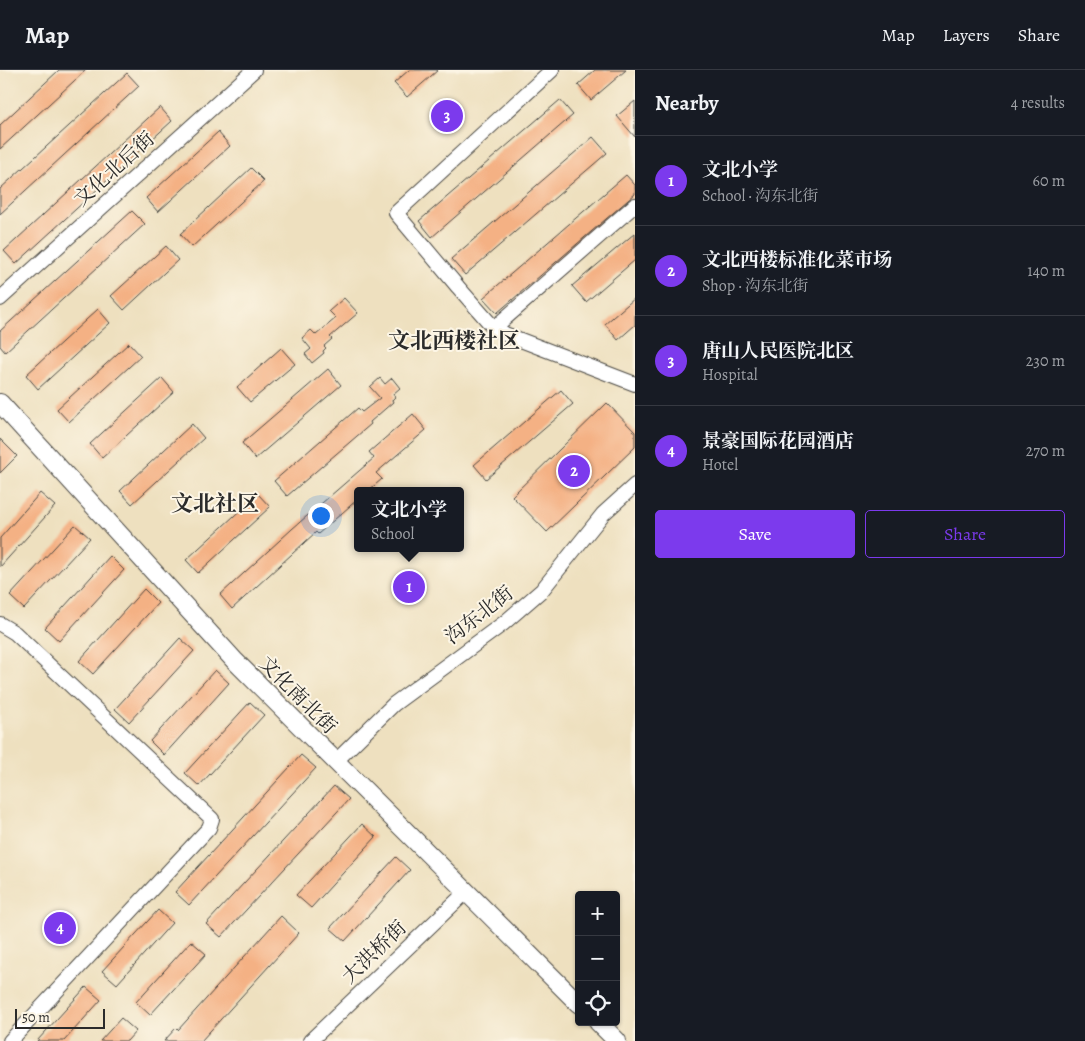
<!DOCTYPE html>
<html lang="en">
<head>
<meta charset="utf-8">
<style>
	:root { --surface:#171b24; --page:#20242c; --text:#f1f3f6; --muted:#9ea1a6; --line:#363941; --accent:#7c3aed }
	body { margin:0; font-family:Alegreya,"Noto Serif SC",serif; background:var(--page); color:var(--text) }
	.controls { position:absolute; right:15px; bottom:15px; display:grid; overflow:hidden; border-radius:5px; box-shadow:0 1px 4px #0004 }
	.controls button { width:45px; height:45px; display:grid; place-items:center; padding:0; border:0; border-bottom:1px solid var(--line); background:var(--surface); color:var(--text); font:25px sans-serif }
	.scale { position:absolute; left:15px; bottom:12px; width:90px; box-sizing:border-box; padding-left:5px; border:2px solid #2b2b2b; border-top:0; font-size:14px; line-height:18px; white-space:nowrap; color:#2b2b2b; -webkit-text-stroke:4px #fcf5e5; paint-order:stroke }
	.you { position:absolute; left:320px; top:445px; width:18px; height:18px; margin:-12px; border:4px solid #fff; border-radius:50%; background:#1a73e8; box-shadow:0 0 0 8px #1a73e833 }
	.badge { display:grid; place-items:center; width:32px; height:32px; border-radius:50%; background:var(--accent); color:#fff; font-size:16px; font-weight:700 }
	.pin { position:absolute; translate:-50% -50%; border:2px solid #fff; box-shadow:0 1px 5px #0006 }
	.popup { position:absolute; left:354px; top:417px; width:110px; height:65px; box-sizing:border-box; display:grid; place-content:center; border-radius:5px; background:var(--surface); filter:drop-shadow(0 1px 4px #0005); font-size:16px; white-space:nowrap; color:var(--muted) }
	.popup b { font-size:19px; color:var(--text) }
	.popup::after { content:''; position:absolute; left:50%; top:100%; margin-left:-10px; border:10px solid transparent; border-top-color:var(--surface) }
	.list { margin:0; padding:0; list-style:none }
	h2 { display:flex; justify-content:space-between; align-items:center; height:65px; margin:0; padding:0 20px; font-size:21px }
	h2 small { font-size:16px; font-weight:400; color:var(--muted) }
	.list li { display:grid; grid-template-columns:32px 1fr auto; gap:15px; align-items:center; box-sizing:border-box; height:90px; padding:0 20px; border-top:1px solid var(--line) }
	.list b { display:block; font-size:19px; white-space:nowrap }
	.list p { margin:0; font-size:16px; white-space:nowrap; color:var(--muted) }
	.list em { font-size:16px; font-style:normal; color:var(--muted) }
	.actions { display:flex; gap:10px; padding:15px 20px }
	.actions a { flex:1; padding:11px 0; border:1px solid var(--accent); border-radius:5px; text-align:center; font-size:18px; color:var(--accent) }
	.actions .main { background:var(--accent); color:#fff }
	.icon { flex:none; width:28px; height:28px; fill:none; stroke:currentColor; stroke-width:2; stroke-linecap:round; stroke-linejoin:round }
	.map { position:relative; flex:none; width:635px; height:971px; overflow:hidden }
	header { display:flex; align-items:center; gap:30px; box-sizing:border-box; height:70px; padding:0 25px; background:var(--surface); border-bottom:1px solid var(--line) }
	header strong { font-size:24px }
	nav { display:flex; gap:28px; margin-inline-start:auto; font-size:18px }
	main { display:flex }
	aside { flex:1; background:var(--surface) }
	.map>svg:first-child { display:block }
</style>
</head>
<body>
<header>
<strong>Map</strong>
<nav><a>Map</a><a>Layers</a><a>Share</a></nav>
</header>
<main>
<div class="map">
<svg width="635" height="971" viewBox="0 0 635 971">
	<rect width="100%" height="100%" fill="#fcf5e5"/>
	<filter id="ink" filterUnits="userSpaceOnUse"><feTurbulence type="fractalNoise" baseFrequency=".02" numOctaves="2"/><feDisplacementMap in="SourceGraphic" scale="10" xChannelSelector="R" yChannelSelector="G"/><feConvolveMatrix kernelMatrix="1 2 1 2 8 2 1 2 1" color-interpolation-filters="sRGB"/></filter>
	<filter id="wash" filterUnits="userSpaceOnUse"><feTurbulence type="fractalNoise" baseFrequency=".0096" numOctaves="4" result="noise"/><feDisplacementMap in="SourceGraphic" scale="20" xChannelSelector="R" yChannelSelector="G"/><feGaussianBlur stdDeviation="1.12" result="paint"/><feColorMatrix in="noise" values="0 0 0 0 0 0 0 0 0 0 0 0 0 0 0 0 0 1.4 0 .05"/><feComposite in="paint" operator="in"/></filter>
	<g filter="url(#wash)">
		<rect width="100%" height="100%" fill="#eee0bf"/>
		<g id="blocks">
			<g fill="#f4b184">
				<path d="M 59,0 L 86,0 L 0,79 L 0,55 Z"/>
				<path d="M 409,0 L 438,0 L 407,27 L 394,13 Z"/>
				<path d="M 595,0 L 626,0 L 591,30 L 578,15 Z"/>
				<path d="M 127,3 L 139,16 L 0,144 L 0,119 Z"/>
				<path d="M 560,30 L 573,45 L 432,167 L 419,151 Z"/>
				<path d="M 635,31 L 635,67 L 617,46 Z"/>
				<path d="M 160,37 L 172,51 L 16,194 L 4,181 Z"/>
				<path d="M 218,62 L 230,76 L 158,142 L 146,128 Z"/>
				<path d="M 593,67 L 607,83 L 465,205 L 451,189 Z"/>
				<path d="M 251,98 L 264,111 L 192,177 L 180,164 Z"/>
				<path d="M 626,105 L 635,115 L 635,124 L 497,243 L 483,228 Z"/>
				<path d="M 132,141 L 145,154 L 5,282 L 0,276 L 0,261 Z"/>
				<path d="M 635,163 L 635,190 L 586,232 L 572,216 Z"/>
				<path d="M 166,176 L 178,190 L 124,240 L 111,226 Z"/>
				<path d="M 344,228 L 358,243 L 330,267 L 332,269 L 324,276 L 326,278 L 323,281 L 324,283 L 312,293 L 305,284 L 311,279 L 302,268 L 311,260 L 316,265 L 336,248 L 329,241 Z"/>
				<path d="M 635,228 L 635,255 L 618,270 L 605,254 Z"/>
				<path d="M 98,239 L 110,253 L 38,319 L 26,305 Z"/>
				<path d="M 129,273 L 141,286 L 69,352 L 57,339 Z"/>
				<path d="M 281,278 L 295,294 L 250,332 L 237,317 Z"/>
				<path d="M 328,299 L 341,315 L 255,389 L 242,373 Z"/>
				<path d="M 162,308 L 174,322 L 102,388 L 90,374 Z"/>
				<path d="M 380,308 L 385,314 L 392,308 L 400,318 L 393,324 L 395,327 L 392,330 L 393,332 L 370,352 L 371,354 L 287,426 L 274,411 L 358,338 L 362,342 L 380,328 L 370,317 Z"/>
				<path d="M 561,320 L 573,334 L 486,409 L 474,395 Z"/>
				<path d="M 607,333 L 635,362 L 635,377 L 547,462 L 512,426 Z"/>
				<path d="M 413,344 L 426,360 L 376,403 L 382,409 L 368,421 L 358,421 L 358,429 L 318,464 L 316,462 L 232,539 L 220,525 L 292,459 L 374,388 L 369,382 Z"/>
				<path d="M 192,354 L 204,368 L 132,434 L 120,421 Z"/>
				<path d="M 0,369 L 17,386 L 0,403 Z"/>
				<path d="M 40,423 L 55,436 L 0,497 L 0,468 Z"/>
				<path d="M 258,424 L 270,437 L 198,503 L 186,490 Z"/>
				<path d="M 75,455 L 90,468 L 24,539 L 10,526 Z"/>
				<path d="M 110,486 L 124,500 L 59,571 L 45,558 Z"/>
				<path d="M 144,519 L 158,533 L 93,604 L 79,591 Z"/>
				<path d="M 180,568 L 194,581 L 129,652 L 115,639 Z"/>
				<path d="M 215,600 L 229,613 L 164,685 L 150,671 Z"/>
				<path d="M 250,632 L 264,645 L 199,716 L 185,703 Z"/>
				<path d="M 301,685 L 316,698 L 189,835 L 175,822 Z"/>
				<path d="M 334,716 L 349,729 L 221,867 L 206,854 Z"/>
				<path d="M 362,754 L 376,767 L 311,838 L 296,825 Z"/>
				<path d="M 396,787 L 410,800 L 345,871 L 330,858 Z"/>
				<path d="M 158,840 L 172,853 L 117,914 L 102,901 Z"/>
				<path d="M 281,846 L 299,863 L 201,971 L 164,971 L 176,958 L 178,960 Z"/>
				<path d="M 191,871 L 206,884 L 150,945 L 136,932 Z"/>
				<path d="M 86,917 L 101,930 L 64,971 L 37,971 Z"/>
				<path d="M 121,948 L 136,961 L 127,971 L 100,971 Z"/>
			</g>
		</g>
	</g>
	<g filter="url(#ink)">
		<use href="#blocks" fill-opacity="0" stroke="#484641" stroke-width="1"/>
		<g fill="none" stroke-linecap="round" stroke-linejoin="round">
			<defs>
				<g id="minor">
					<path d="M 552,0 L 396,143 L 458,217 L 494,258 L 505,264 L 635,314"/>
					<path d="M 0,229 L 254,0"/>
					<path d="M 494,258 L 635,135"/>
					<path d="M 0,554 L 15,563 L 212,749 L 209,758 L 10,971"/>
					<path d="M 335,692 L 394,634 L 504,553 L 542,520 L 603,444 L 635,415"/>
					<path d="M 310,971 L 466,822"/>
				</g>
				<g id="tertiary">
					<path d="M 0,333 L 234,590 L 579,934"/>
					<path d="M 598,952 L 617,971"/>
				</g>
			</defs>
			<use href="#minor" stroke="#484641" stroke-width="16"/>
			<use href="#tertiary" stroke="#484641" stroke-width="20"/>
			<use href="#minor" stroke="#fff" stroke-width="14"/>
			<use href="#tertiary" stroke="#fff" stroke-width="18"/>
		</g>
	</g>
	<g text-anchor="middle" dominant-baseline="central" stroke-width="4" stroke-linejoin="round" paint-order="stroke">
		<g font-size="20" fill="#2b2b2b" stroke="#fcf5e5">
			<text transform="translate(114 99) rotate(-42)">文化北后街</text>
			<text transform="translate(479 545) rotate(-38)">沟东北街</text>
			<text transform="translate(298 625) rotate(45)">文化南北街</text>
			<text transform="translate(374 882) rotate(-44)">大洪桥街</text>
		</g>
		<g font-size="22" font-weight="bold" fill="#2b2b2b" stroke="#fcf5e5">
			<text x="454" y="271">文北西楼社区</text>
			<text x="215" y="434">文北社区</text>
		</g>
	</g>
</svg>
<div class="controls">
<button>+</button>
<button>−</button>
<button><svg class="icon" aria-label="locate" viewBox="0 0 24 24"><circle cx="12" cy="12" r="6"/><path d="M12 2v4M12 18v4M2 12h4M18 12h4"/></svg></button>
</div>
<div class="scale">50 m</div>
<div class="you"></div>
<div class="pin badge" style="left:409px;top:517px">1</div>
<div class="popup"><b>文北小学</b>School</div>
<div class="pin badge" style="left:574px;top:401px">2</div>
<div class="pin badge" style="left:447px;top:46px">3</div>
<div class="pin badge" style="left:60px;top:858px">4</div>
</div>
<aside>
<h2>Nearby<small>4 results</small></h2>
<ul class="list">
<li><span class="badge">1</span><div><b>文北小学</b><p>School · 沟东北街</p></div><em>60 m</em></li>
<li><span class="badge">2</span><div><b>文北西楼标准化菜市场</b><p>Shop · 沟东北街</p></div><em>140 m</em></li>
<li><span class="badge">3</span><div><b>唐山人民医院北区</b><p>Hospital</p></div><em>230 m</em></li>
<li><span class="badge">4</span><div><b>景豪国际花园酒店</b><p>Hotel</p></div><em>270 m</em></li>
</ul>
<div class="actions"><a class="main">Save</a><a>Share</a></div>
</aside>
</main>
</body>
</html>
